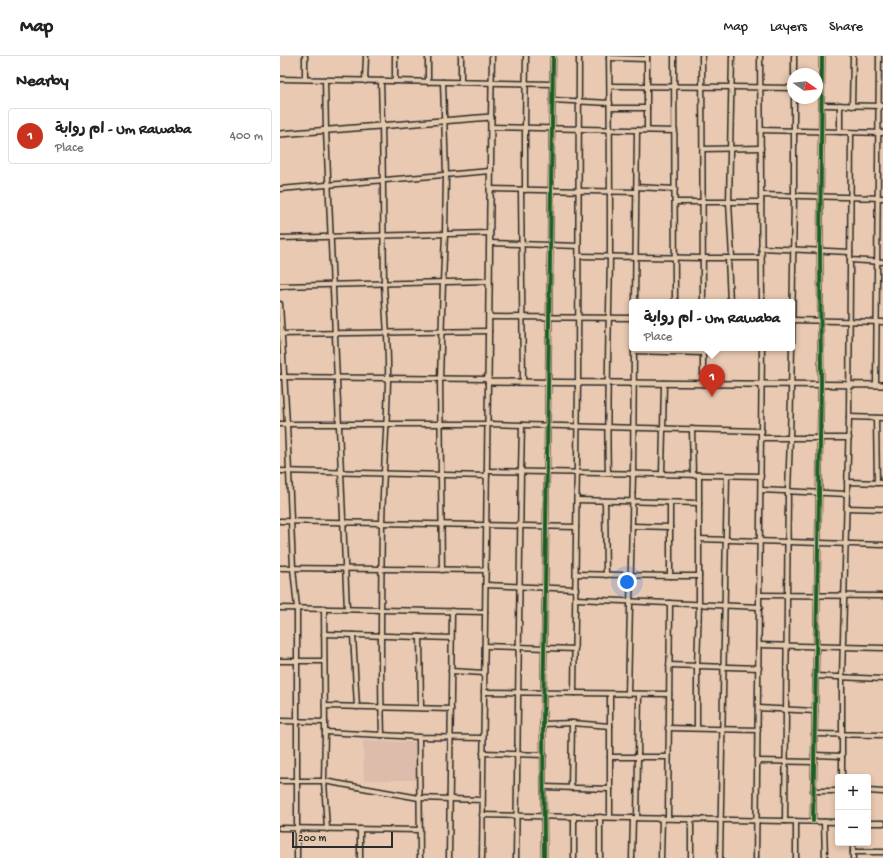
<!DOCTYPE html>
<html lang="en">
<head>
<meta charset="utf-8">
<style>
	:root { --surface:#fff; --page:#f2f2f2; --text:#222; --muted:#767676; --line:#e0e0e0; --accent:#c8321e }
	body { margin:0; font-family:"Gochi Hand","Playpen Sans Arabic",sans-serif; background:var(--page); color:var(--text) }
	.controls { position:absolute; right:12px; bottom:12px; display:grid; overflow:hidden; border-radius:4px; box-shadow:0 2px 6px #0003 }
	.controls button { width:36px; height:36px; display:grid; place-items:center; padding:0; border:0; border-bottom:1px solid var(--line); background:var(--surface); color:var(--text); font:20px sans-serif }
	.compass { position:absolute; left:507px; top:12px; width:36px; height:36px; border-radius:50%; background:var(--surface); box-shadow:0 2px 6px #0003; rotate:104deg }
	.scale { position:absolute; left:12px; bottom:10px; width:101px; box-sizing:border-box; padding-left:4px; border:2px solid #2b2b2b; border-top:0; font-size:11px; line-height:14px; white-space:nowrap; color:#2b2b2b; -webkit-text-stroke:3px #e5c9ac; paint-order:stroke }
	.you { position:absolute; left:347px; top:526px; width:14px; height:14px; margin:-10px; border:3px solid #fff; border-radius:50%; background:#1a73e8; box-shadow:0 0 0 6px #1a73e833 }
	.badge { display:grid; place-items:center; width:26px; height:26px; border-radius:50%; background:var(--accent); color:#fff; font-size:13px; font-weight:700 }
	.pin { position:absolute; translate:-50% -33px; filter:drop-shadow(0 1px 2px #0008) }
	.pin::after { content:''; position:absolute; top:21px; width:14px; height:12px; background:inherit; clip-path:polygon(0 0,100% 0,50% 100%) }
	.popup { position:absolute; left:349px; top:243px; width:166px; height:52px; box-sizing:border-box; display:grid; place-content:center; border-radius:4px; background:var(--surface); filter:drop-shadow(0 1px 3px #0005); font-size:13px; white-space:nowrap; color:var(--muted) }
	.popup b { font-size:15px; color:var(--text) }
	.popup::after { content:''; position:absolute; left:50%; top:100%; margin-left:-8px; border:8px solid transparent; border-top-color:var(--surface) }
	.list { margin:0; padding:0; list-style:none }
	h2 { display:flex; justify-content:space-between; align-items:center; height:52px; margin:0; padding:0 16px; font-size:17px }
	h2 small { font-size:13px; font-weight:400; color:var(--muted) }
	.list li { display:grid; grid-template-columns:26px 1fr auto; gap:12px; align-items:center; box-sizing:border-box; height:56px; margin:0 8px 8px; padding:0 8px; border:1px solid var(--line); border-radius:4px }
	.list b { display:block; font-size:15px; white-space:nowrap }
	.list p { margin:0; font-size:13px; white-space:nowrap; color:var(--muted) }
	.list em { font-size:13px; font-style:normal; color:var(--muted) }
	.map { position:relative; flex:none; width:603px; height:802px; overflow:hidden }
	header { display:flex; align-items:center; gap:24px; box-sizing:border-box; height:56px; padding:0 20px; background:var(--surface); border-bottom:1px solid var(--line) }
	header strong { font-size:19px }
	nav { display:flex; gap:22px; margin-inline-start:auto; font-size:14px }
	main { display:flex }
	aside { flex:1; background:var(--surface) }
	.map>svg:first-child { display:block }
</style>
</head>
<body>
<header>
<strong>Map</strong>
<nav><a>Map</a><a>Layers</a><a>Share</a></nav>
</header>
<main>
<aside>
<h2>Nearby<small></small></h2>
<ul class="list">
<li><span class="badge">1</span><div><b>ام روابة - Um Rawaba</b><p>Place</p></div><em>400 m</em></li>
</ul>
</aside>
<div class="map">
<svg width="603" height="802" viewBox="0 0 603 802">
	<rect width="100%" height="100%" fill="#e9c9b1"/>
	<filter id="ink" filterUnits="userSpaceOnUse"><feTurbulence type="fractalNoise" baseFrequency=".025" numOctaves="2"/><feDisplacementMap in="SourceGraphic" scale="8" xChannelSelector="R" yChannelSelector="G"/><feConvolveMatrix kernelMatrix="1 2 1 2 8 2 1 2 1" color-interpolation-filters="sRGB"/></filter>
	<g filter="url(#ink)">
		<path fill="#debcac" d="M 83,685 L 136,686 L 136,724 L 84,724 Z"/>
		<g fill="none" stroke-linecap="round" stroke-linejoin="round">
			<defs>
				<g id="minor">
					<path d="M 148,0 L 148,26"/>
					<path d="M 181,0 L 181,26"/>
					<path d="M 394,0 L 395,246"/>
					<path d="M 422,0 L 423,246"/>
					<path d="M 480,0 L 482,246"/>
					<path d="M 329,2 L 367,3"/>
					<path d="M 514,18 L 514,0"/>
					<path d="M 0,23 L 272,28"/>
					<path d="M 25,23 L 25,0"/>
					<path d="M 45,24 L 46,74 L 67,553"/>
					<path d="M 85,25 L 86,0"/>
					<path d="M 101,25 C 103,92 103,159 104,225 C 105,258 109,291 108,324 C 107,372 103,420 102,468 C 101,538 100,609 102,679"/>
					<path d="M 115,25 L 115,0"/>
					<path d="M 330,30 L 452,31 L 513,32"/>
					<path d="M 272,44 L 330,47"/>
					<path d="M 542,49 L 603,50"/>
					<path d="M 560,49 L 560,76"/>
					<path d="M 572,50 L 573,0"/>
					<path d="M 330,52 L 367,52"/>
					<path d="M 211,61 L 212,0"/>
					<path d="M 211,71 L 395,75"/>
					<path d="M 367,74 L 367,0"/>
					<path d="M 481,74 L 603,77"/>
					<path d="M 423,93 L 481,92"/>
					<path d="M 356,131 L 395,133"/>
					<path d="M 0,133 L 210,115"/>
					<path d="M 210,133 L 356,136"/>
					<path d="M 241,134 L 243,326"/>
					<path d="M 245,134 L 245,72 L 246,0"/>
					<path d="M 481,139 L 603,142"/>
					<path d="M 395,146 L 481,146"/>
					<path d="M 0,182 L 210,177"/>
					<path d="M 210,187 L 298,190"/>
					<path d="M 481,192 L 570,196"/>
					<path d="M 298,200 L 423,202 L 481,202"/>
					<path d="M 448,202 L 450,246"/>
					<path d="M 452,202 L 449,146 L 452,0"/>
					<path d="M 570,204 L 603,206"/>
					<path d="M 0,230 L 209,225"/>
					<path d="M 355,246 L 357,74"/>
					<path d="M 0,248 L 7,368 L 13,512 L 17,552 L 17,802"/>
					<path d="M 209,261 L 352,262"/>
					<path d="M 512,264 L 603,266"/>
					<path d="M 1,278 L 209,275"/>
					<path d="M 512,286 L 514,139 L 514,42"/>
					<path d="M 354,295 L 423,297"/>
					<path d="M 0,321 L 208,323"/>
					<path d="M 423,328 L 423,292"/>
					<path d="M 596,329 L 599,0"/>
					<path d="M 569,361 L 603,362"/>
					<path d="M 596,362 L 597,427"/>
					<path d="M 0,368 L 208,368 L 482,375"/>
					<path d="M 412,373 L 413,419"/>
					<path d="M 482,382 L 569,382"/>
					<path d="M 0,415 L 207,420"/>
					<path d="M 207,415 L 481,420"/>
					<path d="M 328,417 C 326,345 329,272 330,200 C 330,133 330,67 329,0"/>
					<path d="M 382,418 L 384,327"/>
					<path d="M 567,426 L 603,427"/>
					<path d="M 481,434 L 567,438"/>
					<path d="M 297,444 L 419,447"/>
					<path d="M 325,445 L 326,519"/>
					<path d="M 567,452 L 603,453"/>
					<path d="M 0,465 L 296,471"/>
					<path d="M 352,470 L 390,471"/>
					<path d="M 419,483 L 603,489"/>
					<path d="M 0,512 L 206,514"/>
					<path d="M 162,514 L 160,323 L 163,226 L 165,178 L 166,119 L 163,26"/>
					<path d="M 296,518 L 390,520 L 419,520"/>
					<path d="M 390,520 L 390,447"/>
					<path d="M 206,529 L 296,533"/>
					<path d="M 480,539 L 603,540"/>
					<path d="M 296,543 L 480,551"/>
					<path d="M 0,552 L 205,556"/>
					<path d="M 44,552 L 45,676 L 44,725 L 47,773"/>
					<path d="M 44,578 L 171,582"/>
					<path d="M 73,579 L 77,651"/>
					<path d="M 140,581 L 141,652"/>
					<path d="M 479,589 L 603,592"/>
					<path d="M 205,590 L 295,593"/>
					<path d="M 0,605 L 44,605"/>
					<path d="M 389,609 L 479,612"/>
					<path d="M 171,615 L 204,617"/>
					<path d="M 535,620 L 603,623"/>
					<path d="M 204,636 L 389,638"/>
					<path d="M 294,637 L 298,327 L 299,0"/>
					<path d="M 348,638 L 353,418 L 354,292"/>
					<path d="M 45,650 L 171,653"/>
					<path d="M 478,652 L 535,655"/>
					<path d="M 0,665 L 45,666"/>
					<path d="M 263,668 L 292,667 L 330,670"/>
					<path d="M 388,672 L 478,674"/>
					<path d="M 417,672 L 417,611 L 419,549 L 419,419"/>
					<path d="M 45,676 L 139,681 L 203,682"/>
					<path d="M 534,678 L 603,679"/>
					<path d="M 139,681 L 140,802"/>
					<path d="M 203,697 L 264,699"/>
					<path d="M 534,699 L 562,700"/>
					<path d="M 330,701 L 388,701"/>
					<path d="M 478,705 L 534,706"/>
					<path d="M 562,721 L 562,621 L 569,361 L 571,77"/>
					<path d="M 0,725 L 44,725 L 139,742 L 202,744"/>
					<path d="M 264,731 L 330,733"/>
					<path d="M 291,732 L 292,667"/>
					<path d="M 533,735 L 558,735"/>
					<path d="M 588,735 L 603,736"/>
					<path d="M 202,759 L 558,766"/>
					<path d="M 294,760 L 294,802"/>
					<path d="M 320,761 L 320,802"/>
					<path d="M 330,761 L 330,638"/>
					<path d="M 357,762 L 359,638"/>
					<path d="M 388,762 L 390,547"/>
					<path d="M 505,765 L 508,435 L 510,383 L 512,292"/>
					<path d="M 533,765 L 541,329 L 540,195 L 542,0"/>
					<path d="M 544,766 L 545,802"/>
					<path d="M 588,767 L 603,767"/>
					<path d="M 0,772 L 140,774"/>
					<path d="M 80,773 L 80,802"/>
					<path d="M 573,796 L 603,796"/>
					<path d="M 169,802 L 172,555"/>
					<path d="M 202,802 L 208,326"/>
					<path d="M 236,802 L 241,415 L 242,369"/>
					<path d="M 264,802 L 263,668 L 273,0"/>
					<path d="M 352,802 L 353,762"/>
					<path d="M 381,802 L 382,762"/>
					<path d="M 411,802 L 411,763"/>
					<path d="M 440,802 L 447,420"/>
					<path d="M 476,802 L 482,292"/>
					<path d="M 516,802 L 516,765"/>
					<path d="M 573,802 L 573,787"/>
				</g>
				<path id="major" d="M 0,78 L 211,61 L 208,326 L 603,329"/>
			</defs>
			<use href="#minor" stroke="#2b2b2b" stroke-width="7"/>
			<use href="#major" stroke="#2b2b2b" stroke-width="8"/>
			<use href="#minor" stroke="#e5c9ac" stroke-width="4"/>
			<use href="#major" stroke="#e5c9ac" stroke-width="5"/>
			<defs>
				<g id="cycleway">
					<path d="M 533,765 L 541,329 L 540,195 L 542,0"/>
					<path d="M 264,802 L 263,668 L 273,0"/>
				</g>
			</defs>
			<use href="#cycleway" stroke="#e5c9ac" stroke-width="6"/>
			<use href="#cycleway" stroke="#1b5e20" stroke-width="4"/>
		</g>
	</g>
</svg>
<div class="controls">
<button>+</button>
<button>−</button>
</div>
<svg class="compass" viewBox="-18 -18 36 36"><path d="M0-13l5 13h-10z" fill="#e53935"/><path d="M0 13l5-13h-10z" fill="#767676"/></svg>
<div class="scale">200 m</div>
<div class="you"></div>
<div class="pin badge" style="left:432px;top:341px">1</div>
<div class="popup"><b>ام روابة - Um Rawaba</b>Place</div>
</div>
</main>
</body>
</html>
